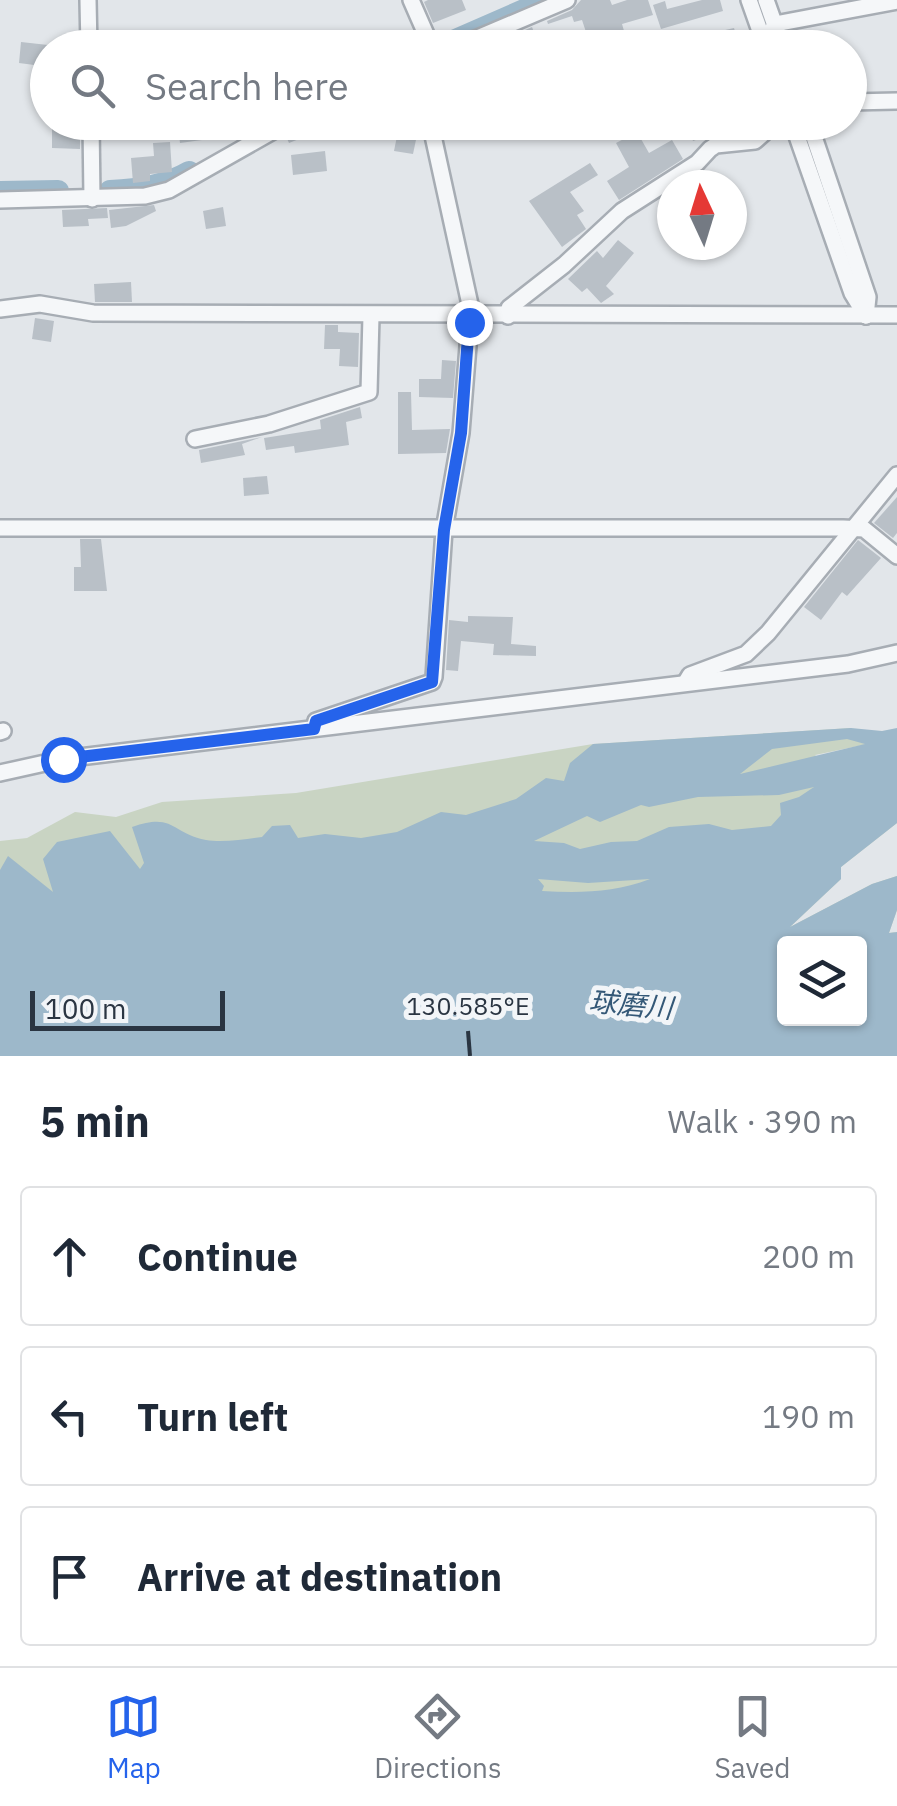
<!DOCTYPE html>
<html lang="en">
<head>
<meta charset="utf-8">
<style>
	:root { --surface:#fff; --page:#f6f6f7; --text:#1f2937; --muted:#747a83; --line:#e0e1e3; --accent:#2563eb }
	body { margin:0; font-family:"IBM Plex Sans","Noto Sans JP",sans-serif; background:var(--page); color:var(--text) }
	.controls { position:absolute; right:30px; bottom:30px; display:grid; overflow:hidden; border-radius:10px; box-shadow:0 2px 8px #0004 }
	.controls button { width:90px; height:90px; display:grid; place-items:center; padding:0; border:0; border-bottom:2px solid var(--line); background:var(--surface); color:var(--text); font:50px sans-serif }
	.compass { position:absolute; left:657px; top:170px; width:90px; height:90px; border-radius:50%; background:var(--surface); box-shadow:0 2px 8px #0004; rotate:356deg }
	.scale { position:absolute; left:30px; bottom:25px; width:195px; box-sizing:border-box; padding-left:10px; border:5px solid #2a3542; border-top:0; font-size:28px; line-height:35px; white-space:nowrap; color:#2a3542; -webkit-text-stroke:8px #f2f5f8; paint-order:stroke }
	.stop { position:absolute; width:30px; height:30px; margin:-22px; border:8px solid #2563eb; border-radius:50%; background:#fff }
	.stop.end { background:#2563eb; border-color:#fff; box-shadow:0 2px 10px #0008 }
	.list { margin:0; padding:0; list-style:none }
	h2 { display:flex; justify-content:space-between; align-items:center; height:130px; margin:0; padding:0 40px; font-size:42px }
	h2 small { font-size:32px; font-weight:400; color:var(--muted) }
	.list li { display:grid; grid-template-columns:65px 1fr auto; gap:30px; align-items:center; box-sizing:border-box; height:140px; margin:0 20px 20px; padding:0 20px; border:2px solid var(--line); border-radius:10px }
	.list b { display:block; font-size:38px; white-space:nowrap }
	.list em { font-size:32px; font-style:normal; color:var(--muted) }
	.icon { flex:none; width:55px; height:55px; fill:none; stroke:currentColor; stroke-width:2; stroke-linecap:round; stroke-linejoin:round }
	.map { position:relative; flex:none; width:897px; height:1056px; overflow:hidden }
	.search { position:absolute; background:var(--surface); box-shadow:0 2px 8px #0004; left:30px; right:30px; top:30px; height:110px; display:flex; align-items:center; gap:25px; box-sizing:border-box; padding:0 35px; border-radius:55px; color:var(--muted); font-size:38px }
	.sheet { height:610px; background:var(--surface) }
	nav { display:flex; justify-content:space-around; align-items:center; box-sizing:border-box; height:140px; border-top:2px solid var(--line); background:var(--surface); font-size:28px; color:var(--muted) }
	nav a { display:grid; justify-items:center; gap:5px }
	nav .on { color:var(--accent) }
	.map>svg:first-child { display:block }
</style>
</head>
<body>
<div class="map">
<svg width="897" height="1056" viewBox="0 0 897 1056">
	<rect width="100%" height="100%" fill="#e2e6ea"/>
	<path fill="#c9d4c3" d="M 851,728 L 868,744 L 815,755 L 897,823 L 841,867 L 841,879 L 790,927 L 872,884 L 897,876 L 897,910 L 889,933 L 897,932 L 860,944 L 784,944 L 0,1056 L 0,841 L 27,838 L 75,812 L 116,817 L 162,802 L 296,793 L 593,744 Z"/>
	<path fill="#9db8ca" fill-rule="evenodd" d="M 851,728 L 882,731 L 897,728 L 897,823 L 841,867 L 841,879 L 790,927 L 872,884 L 897,876 L 897,910 L 889,933 L 897,932 L 897,1056 L 0,1056 L 0,870 L 8,856 L 53,892 L 43,859 L 57,842 L 110,831 L 140,869 L 144,863 L 132,827 C 174,812 171,833 206,840 C 223,843 245,839 262,837 L 272,826 L 290,825 L 298,838 L 325,834 L 361,838 L 397,832 L 441,812 L 466,815 L 516,799 L 546,778 L 564,781 L 570,763 L 593,744 ZM 847,739 L 865,744 L 740,774 L 772,749 ZM 814,787 L 799,797 L 780,803 L 781,815 L 771,826 L 732,830 L 709,824 L 669,827 L 637,841 L 611,842 L 580,849 L 564,843 L 534,841 L 587,816 L 600,822 L 641,805 L 649,807 L 698,797 L 779,795 ZM 538,879 L 588,883 L 650,879 C 614,893 579,893 542,891 L 544,886 ZM 784,944 L 860,944 L 860,1018 L 784,1018 Z"/>
	<g fill="none" stroke-linecap="round" stroke-linejoin="round">
		<g stroke="#9db8ca" stroke-width="22">
			<path d="M 437,48 L 547,0"/>
			<path d="M 110,191 C 138,190 165,186 189,172"/>
			<path d="M 0,192 L 58,191"/>
		</g>
	</g>
	<g fill="#b9c0c7">
		<path d="M 428,0 L 462,0 L 466,10 L 433,23 L 424,2 Z"/>
		<path d="M 581,0 L 610,0 L 612,5 L 627,0 L 648,0 L 653,15 L 622,24 L 627,41 L 608,47 L 607,42 L 591,47 L 582,20 L 574,22 L 572,16 L 548,24 L 547,21 L 572,10 Z"/>
		<path d="M 702,0 L 720,0 L 723,11 L 661,29 L 653,5 L 665,1 L 667,9 Z"/>
		<path d="M 532,27 L 537,40 L 520,48 L 484,48 Z"/>
		<path d="M 734,28 L 738,42 L 717,48 L 669,48 L 668,43 Z"/>
		<path d="M 21,42 L 48,45 L 48,59 L 43,58 L 42,66 L 19,63 Z"/>
		<path d="M 200,122 L 202,140 L 180,143 L 178,125 Z"/>
		<path d="M 305,122 L 339,122 L 339,123 L 289,143 L 286,136 Z"/>
		<path d="M 693,122 L 752,122 L 752,128 L 713,134 L 693,141 L 687,124 Z"/>
		<path d="M 52,123 L 80,124 L 80,149 L 52,148 Z"/>
		<path d="M 398,131 L 417,135 L 413,154 L 394,151 Z"/>
		<path d="M 637,132 L 649,153 L 672,140 L 683,159 L 619,200 L 607,181 L 629,167 L 616,143 Z"/>
		<path d="M 170,142 L 172,172 L 150,174 L 150,181 L 133,183 L 131,158 L 154,156 L 153,143 Z"/>
		<path d="M 325,151 L 327,171 L 293,175 L 291,155 Z"/>
		<path d="M 590,163 L 598,175 L 570,192 L 584,211 L 577,215 L 586,229 L 562,247 L 529,201 Z"/>
		<path d="M 154,205 L 156,211 L 126,226 L 111,228 L 109,210 Z"/>
		<path d="M 223,207 L 226,226 L 206,229 L 203,211 Z"/>
		<path d="M 107,208 L 108,218 L 88,219 L 89,226 L 63,227 L 62,210 Z"/>
		<path d="M 618,240 L 634,253 L 606,286 L 614,294 L 601,303 L 587,288 L 582,292 L 568,279 L 597,251 L 603,258 Z"/>
		<path d="M 131,282 L 132,302 L 95,302 L 94,284 Z"/>
		<path d="M 35,318 L 54,321 L 51,342 L 32,339 Z"/>
		<path d="M 325,325 L 338,325 L 338,332 L 359,333 L 358,367 L 339,366 L 340,349 L 324,349 Z"/>
		<path d="M 442,360 L 456,361 L 453,398 L 419,397 L 419,379 L 441,379 Z"/>
		<path d="M 398,392 L 411,392 L 412,430 L 450,429 L 446,453 L 398,454 Z"/>
		<path d="M 360,407 L 362,418 L 346,422 L 349,445 L 295,453 L 294,446 L 266,450 L 264,438 L 321,429 L 320,420 Z"/>
		<path d="M 262,437 L 242,444 L 245,455 L 201,463 L 199,450 Z"/>
		<path d="M 267,476 L 269,494 L 244,496 L 243,478 Z"/>
		<path d="M 897,497 L 897,533 L 893,538 L 874,523 Z"/>
		<path d="M 80,539 L 101,539 L 107,591 L 74,591 L 74,567 L 81,567 Z"/>
		<path d="M 858,540 L 881,558 L 847,596 L 842,592 L 821,620 L 804,607 Z"/>
		<path d="M 468,616 L 513,617 L 511,644 L 536,646 L 536,656 L 493,655 L 494,644 L 461,641 L 458,671 L 446,670 L 449,620 L 468,622 Z"/>
	</g>
	<g fill="none" stroke-linecap="round" stroke-linejoin="round">
		<defs>
			<g id="minor">
				<path d="M 88,0 L 89,48"/>
				<path d="M 411,0 L 432,48"/>
				<path d="M 749,0 L 766,48"/>
				<path d="M 766,0 L 783,48"/>
				<path d="M 454,48 L 567,0"/>
				<path d="M 757,48 L 765,44 L 775,24 L 897,1"/>
				<path d="M 850,102 L 897,101"/>
				<path d="M 91,122 L 92,199"/>
				<path d="M 792,122 L 852,293 L 866,316"/>
				<path d="M 809,122 L 868,297 L 866,316"/>
				<path d="M 0,200 L 145,196 L 169,190 L 289,122"/>
				<path d="M 0,309 L 40,304 L 93,313 L 897,315"/>
				<path d="M 508,316 L 509,308 L 564,265 L 622,211 L 697,163 L 710,149 L 716,145 L 755,141 L 764,133 L 763,122"/>
				<path d="M 195,439 L 269,424 L 369,392 L 371,316"/>
				<path d="M 0,528 L 843,528 L 864,529 L 897,556"/>
				<path d="M 687,680 L 690,675 L 746,654 L 768,633 L 897,475"/>
				<path d="M 315,725 L 316,721 L 432,682 L 434,677 L 444,530 L 461,433 L 471,309 L 430,122"/>
				<path d="M 0,732 L 3,731"/>
				<path d="M 0,773 L 63,759 L 848,664 L 897,653"/>
			</g>
		</defs>
		<use href="#minor" stroke="#a7adb4" stroke-width="20"/>
		<use href="#minor" stroke="#f5f7f9" stroke-width="15"/>
	</g>
	<g fill="none" stroke-linecap="round" stroke-linejoin="round">
		<path stroke="#2563eb" stroke-width="12" d="M 63,759 L 314,729 L 316,721 L 432,682 L 444,530 L 461,433 L 469,322"/>
	</g>
	<path fill="none" stroke="#2a3542" stroke-width="4" d="M 468,1031 L 470,1056"/>
	<g text-anchor="middle" dominant-baseline="central" stroke-width="10" stroke-linejoin="round" paint-order="stroke">
		<g font-size="28" font-style="italic" fill="#345877" stroke="#f2f5f8">
			<text transform="translate(631 1004) rotate(5)">球磨川</text>
		</g>
	</g>
	<g font-size="25" text-anchor="middle" fill="#2a3542" stroke="#f2f5f8" stroke-width="10" stroke-linejoin="round" paint-order="stroke">
		<text x="468" y="1015">130.585°E</text>
	</g>
</svg>
<div class="controls">
<button><svg class="icon" aria-label="layers" viewBox="0 0 24 24"><path d="M12 4l9 5-9 5-9-5zM3 14l9 5 9-5"/></svg></button>
</div>
<svg class="compass" viewBox="-18 -18 36 36"><path d="M0-13l5 13h-10z" fill="#e53935"/><path d="M0 13l5-13h-10z" fill="#747a83"/></svg>
<div class="scale">100 m</div>
<div class="stop" style="left:63px;top:759px"></div>
<div class="stop end" style="left:469px;top:322px"></div>
<div class="search"><svg class="icon" aria-label="search" viewBox="0 0 24 24"><circle cx="10" cy="10" r="6"/><path d="M15 15l6 6"/></svg>Search here</div>
</div>
<section class="sheet">
<h2>5 min<small>Walk · 390 m</small></h2>
<ul class="list">
<li><svg class="icon" aria-label="ahead" viewBox="0 0 24 24"><path d="M12 20V5M6 11l6-6 6 6"/></svg><div><b>Continue</b></div><em>200 m</em></li>
<li><svg class="icon" aria-label="left" viewBox="0 0 24 24"><path d="M17 20v-9H6M10 6l-5 5 5 5"/></svg><div><b>Turn left</b></div><em>190 m</em></li>
<li><svg class="icon" aria-label="arrive" viewBox="0 0 24 24"><path d="M6 21V4h12l-3 4 3 4H6"/></svg><div><b>Arrive at destination</b></div></li>
</ul>
</section>
<nav>
<a class="on"><svg class="icon" aria-label="map" viewBox="0 0 24 24"><path d="M3 6l6-2 6 2 6-2v14l-6 2-6-2-6 2zM9 4v14M15 6v14"/></svg>Map</a>
<a><svg class="icon" aria-label="directions" viewBox="0 0 24 24"><path d="M12 3l9 9-9 9-9-9zM9 14v-3h6M13 9l2 2-2 2"/></svg>Directions</a>
<a><svg class="icon" aria-label="saved" viewBox="0 0 24 24"><path d="M7 4h10v16l-5-4-5 4z"/></svg>Saved</a>
</nav>
</body>
</html>
